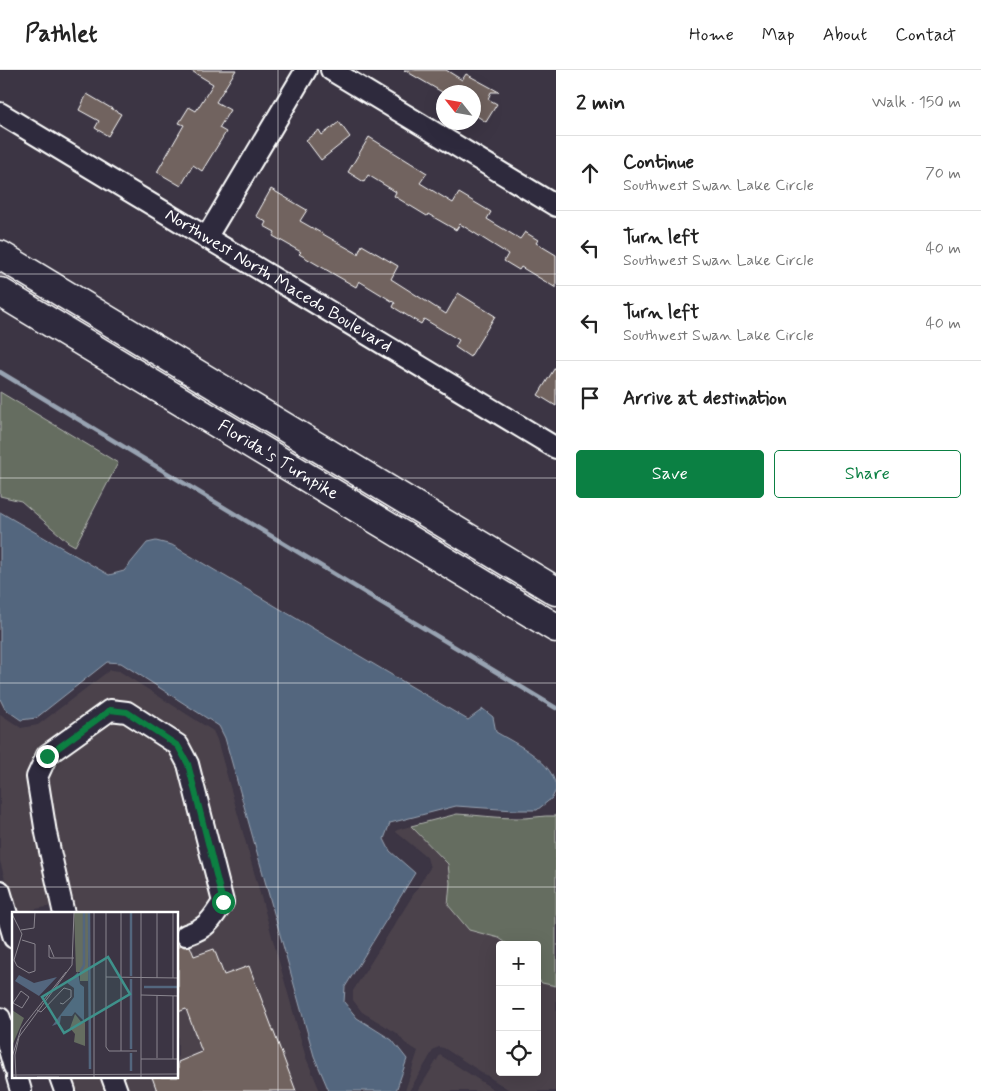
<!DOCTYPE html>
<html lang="en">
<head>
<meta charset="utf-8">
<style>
	:root { --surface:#fff; --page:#f6f6f6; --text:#222; --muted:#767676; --line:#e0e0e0; --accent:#0b8043 }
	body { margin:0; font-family:Mynerve,sans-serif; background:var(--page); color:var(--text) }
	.controls { position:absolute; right:15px; bottom:15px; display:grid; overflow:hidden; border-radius:5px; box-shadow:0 5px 20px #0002 }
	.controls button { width:45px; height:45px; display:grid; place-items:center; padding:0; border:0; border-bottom:1px solid var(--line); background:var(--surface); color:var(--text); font:25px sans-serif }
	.compass { position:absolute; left:436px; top:15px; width:45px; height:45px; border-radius:50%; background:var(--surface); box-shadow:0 5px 20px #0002; rotate:301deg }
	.stop { position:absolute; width:15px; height:15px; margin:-11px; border:4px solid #0b8043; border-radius:50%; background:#fff }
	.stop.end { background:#0b8043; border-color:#fff; box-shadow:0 1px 5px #0008 }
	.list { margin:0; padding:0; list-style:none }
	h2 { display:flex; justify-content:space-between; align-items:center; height:65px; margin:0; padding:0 20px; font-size:21px }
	h2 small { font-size:16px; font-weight:400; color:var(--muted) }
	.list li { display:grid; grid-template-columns:32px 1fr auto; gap:15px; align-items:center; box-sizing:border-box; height:75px; padding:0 20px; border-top:1px solid var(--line) }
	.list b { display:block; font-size:19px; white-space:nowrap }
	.list p { margin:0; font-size:16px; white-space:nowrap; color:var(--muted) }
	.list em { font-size:16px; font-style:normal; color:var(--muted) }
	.actions { display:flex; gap:10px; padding:15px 20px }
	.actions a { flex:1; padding:11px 0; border:1px solid var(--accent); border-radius:5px; text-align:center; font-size:18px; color:var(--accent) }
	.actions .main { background:var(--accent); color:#fff }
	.icon { flex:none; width:28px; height:28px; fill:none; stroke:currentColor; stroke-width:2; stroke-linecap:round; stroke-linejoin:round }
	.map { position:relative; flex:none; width:556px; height:1021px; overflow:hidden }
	header { display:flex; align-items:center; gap:30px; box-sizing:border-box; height:70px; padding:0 25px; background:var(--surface); border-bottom:1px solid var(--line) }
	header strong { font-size:24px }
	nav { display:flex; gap:28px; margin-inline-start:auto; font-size:18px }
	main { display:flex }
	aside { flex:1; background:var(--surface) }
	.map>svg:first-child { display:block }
</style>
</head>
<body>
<header>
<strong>Pathlet</strong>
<nav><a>Home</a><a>Map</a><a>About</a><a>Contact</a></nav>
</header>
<main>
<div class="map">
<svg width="556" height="1021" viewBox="0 0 556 1021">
	<rect width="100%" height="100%" fill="#3c3544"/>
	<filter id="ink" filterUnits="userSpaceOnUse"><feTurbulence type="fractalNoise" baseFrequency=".02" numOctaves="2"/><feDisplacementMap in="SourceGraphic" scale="10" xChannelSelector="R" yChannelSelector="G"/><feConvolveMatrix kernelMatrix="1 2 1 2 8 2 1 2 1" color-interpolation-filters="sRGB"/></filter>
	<g filter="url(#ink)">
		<g fill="#4c434c">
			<path d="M 110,600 L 119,601 L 213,661 L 217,670 L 306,988 L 320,1021 L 73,1021 L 69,1007 L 178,1007 L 178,844 L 72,843 L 68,833 L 14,843 L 0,791 L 0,644 L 21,658 L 38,655 Z"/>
			<path d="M 411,756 L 448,794 L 450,813 L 448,835 L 469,860 L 499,868 L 509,875 L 500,875 L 500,1002 L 537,1002 L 537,908 L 542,913 L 556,916 L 556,1021 L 511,1021 L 444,978 L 439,977 L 434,979 L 409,1021 L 405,1021 L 418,981 L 405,973 L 397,963 L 362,942 L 353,930 L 353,921 L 430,798 L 427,787 L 396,762 L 397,760 Z"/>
			<path d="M 440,985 L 496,1021 L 418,1021 Z"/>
		</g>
		<g fill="#656d60" stroke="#b2b6b0">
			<path d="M 0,322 L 118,393 L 75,476 L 68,472 L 21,431 L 0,426 Z"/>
			<path d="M 457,744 C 477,745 497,748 516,748 C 529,749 542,745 555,746 L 556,744 L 556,916 L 542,913 L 537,908 L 537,875 L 509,875 L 499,868 L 469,860 L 448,835 L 450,813 L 448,794 L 411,756 Z"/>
		</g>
		<path fill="#53667e" stroke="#98a3b2" d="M 0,442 L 109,505 L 124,501 L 147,473 L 156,471 L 172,475 L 468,650 L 483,639 L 493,647 L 496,662 C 516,674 556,692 556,720 L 552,728 L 537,740 L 514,740 L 456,736 L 390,753 L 384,769 L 390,781 L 415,803 L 345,917 L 344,932 L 357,948 L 392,970 L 407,989 L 396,1021 L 329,1021 L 314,986 L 225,668 L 219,656 L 121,593 L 107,592 L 36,648 L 21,650 L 5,639 L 0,629 Z"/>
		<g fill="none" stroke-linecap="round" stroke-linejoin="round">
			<path stroke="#98a3b2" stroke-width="4.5" d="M 0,302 L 556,638"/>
		</g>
		<g fill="#71635f" stroke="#fff">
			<path d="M 190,0 L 236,0 L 216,32 L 230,40 L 219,58 L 226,62 L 202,101 L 193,95 L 181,116 L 157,102 L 184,55 L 179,53 L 189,37 L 196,41 L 213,14 Z"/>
			<path d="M 404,0 L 446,0 L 462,10 L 466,4 L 499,22 L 491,22 L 488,29 L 497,34 L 486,52 L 474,44 L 474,22 L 442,22 Z"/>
			<path d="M 87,24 L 121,44 L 108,66 L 95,58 L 99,51 L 79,40 Z"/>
			<path d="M 339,52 L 350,67 L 321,90 L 306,70 L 319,60 L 322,65 Z"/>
			<path d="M 369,67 L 427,103 L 420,113 L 453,133 L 459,123 L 491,142 L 487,149 L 520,169 L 525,162 L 538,170 L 536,173 L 556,185 L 556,218 L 521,197 L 519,200 L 504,191 L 508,184 L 460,154 L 456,160 L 428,144 L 427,146 L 394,126 L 396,122 L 368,105 L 364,112 L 348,102 Z"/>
			<path d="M 271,119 L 307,140 L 300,151 L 358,184 L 362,175 L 398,196 L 391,209 L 446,244 L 458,223 L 495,246 L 470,287 L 455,277 L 459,270 L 424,249 L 421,254 L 393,237 L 395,233 L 359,211 L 356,217 L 299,184 L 301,182 L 273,166 L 275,162 L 264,156 L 266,152 L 256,146 Z"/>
			<path d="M 556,296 L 556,336 L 538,325 Z"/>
			<path d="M 178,873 L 184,877 L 190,876 L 194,886 L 214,879 L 224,905 L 249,896 L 296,1021 L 157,1021 L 152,1007 L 178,1007 L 178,992 L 202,982 L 186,939 L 178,942 Z"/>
		</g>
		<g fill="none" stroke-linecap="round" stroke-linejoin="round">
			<defs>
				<g id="minor">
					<path d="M 331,0 L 556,136"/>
					<path id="s1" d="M 0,43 L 556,378"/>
					<path d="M 206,168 L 306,0"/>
					<path d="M 0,821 L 14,868"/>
					<path d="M 64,844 L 46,763 L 37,707 L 47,685 L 110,640 L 127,642 L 178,675 L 188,694 L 223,832 C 212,850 207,858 186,865"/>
					<path d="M 0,948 L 14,997"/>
					<path d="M 17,1007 L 21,1021"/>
					<path d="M 60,1007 L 65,1021"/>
					<path d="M 112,1007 L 117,1021"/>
				</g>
				<g id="highway">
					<path d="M 0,185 L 556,521"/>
					<path id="s2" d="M 0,222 L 556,558"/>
				</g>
			</defs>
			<use href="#minor" stroke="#fff" stroke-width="24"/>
			<use href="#highway" stroke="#fff" stroke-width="31"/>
			<use href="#minor" stroke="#2f2a3d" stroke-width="20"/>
			<use href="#highway" stroke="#2f2a3d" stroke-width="28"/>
		</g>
	</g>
	<g fill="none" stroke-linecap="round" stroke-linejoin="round" filter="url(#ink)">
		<path stroke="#0b8043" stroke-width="6" d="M 47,686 L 110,640 L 127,642 L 178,676 L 188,694 L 223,832"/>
	</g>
	<path fill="none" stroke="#fff" stroke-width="1" stroke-opacity="0.55" d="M 278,0 L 278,1021M 0,204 L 556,204M 0,408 L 556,408M 0,613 L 556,613M 0,817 L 556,817"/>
	<g text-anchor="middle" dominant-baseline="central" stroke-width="5" stroke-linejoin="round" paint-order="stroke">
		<g font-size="18" fill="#fff" stroke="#2f2a3d">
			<text stroke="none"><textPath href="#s1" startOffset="325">Northwest North Macedo Boulevard</textPath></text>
			<text stroke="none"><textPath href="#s2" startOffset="325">Florida's Turnpike</textPath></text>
		</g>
	</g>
	<g transform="translate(12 842)">
		<rect width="166" height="166" fill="#3c3544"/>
		<path d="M 62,0 L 76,0 L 76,69 L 68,69 L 68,60 L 64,60 ZM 0,98 L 12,106 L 0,134 ZM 63,102 L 70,111 L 73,110 L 73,134 L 62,130 L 63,122 L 58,116 Z" fill="#656d60"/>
		<path d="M 66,60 L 68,72 L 72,75 L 72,109 L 63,100 L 60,104 L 49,104 L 48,111 L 40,114 L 62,85 L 62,76 L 55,71 ZM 7,63 L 22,71 L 45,65 L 27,84 L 3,69 Z" fill="#53667e"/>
		<path fill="none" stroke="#53667e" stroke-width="2.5" d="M 77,0 L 78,157M 68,60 L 72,53 L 72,0M 119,64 L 119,0M 132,75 L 167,75M 119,137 L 119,67M 119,159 L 119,141"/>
		<path fill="none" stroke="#8a868f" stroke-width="1" d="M 94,0 L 94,135 L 97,139 L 125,139M 129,0 L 129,166M 0,2 L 10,22 L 2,48 L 5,54M 9,18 L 22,16 L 23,0M 42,45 L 37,33 L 37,45 L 39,46 L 62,46M 5,54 L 17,61 L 23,59 L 23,32 L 10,28M 94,65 L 167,66M 145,66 L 145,0M 161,66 L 161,0M 9,79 L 17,85 L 10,96 L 1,91 ZM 129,83 L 167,84M 145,84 L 145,146M 25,98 L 29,100 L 52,76 L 59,78 L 59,85 L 51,92 L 48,91M 109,139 L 109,0M 0,145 L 9,117 L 54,60M 0,147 L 1,166M 129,147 L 167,147M 161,147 L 161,84M 0,163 L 167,162M 25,165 L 47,165M 4,166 L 3,143 L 7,125 L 60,53 L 62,0M 82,166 L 82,0"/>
		<path fill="#3f918b" fill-opacity="0.15" stroke="#3f918b" stroke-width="2.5" d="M 96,45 L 118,82 L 52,121 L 30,85 Z"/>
		<rect width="166" height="166" fill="none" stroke="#fff" stroke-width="2.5"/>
	</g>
</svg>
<div class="controls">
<button>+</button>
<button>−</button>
<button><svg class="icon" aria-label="locate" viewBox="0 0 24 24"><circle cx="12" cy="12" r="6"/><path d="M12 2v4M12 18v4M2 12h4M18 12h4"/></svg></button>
</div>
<svg class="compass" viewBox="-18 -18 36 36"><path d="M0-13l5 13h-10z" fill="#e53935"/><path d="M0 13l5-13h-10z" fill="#767676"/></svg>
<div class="stop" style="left:223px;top:832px"></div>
<div class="stop end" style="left:47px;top:686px"></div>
</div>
<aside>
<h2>2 min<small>Walk · 150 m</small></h2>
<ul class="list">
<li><svg class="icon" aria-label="ahead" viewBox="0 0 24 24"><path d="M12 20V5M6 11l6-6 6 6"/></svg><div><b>Continue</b><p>Southwest Swan Lake Circle</p></div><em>70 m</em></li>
<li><svg class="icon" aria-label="left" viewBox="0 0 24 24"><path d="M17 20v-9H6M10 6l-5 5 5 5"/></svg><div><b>Turn left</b><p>Southwest Swan Lake Circle</p></div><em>40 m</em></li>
<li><svg class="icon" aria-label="left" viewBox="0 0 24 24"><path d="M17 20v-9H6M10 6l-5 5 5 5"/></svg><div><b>Turn left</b><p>Southwest Swan Lake Circle</p></div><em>40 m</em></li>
<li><svg class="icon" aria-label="arrive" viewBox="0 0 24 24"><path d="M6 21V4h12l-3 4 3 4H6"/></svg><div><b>Arrive at destination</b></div></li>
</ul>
<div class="actions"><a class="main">Save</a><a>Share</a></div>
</aside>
</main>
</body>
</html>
